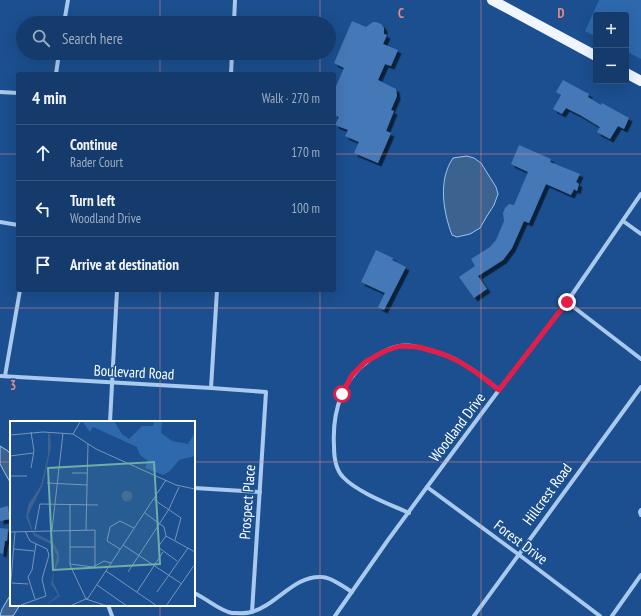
<!DOCTYPE html>
<html lang="en">
<head>
<meta charset="utf-8">
<style>
	:root { --surface:#143b6b; --page:#1d4271; --text:#f1f3f6; --muted:#9dadc1; --line:#33557e }
	body { margin:0; font-family:"PT Sans Narrow",sans-serif; background:var(--page); color:var(--text) }
	.controls { position:absolute; right:12px; top:12px; display:grid; overflow:hidden; border-radius:4px; box-shadow:0 4px 16px #0002 }
	.controls button { width:36px; height:36px; display:grid; place-items:center; padding:0; border:0; border-bottom:1px solid var(--line); background:var(--surface); color:var(--text); font:20px sans-serif }
	.stop { position:absolute; width:12px; height:12px; margin:-9px; border:3px solid #e11d48; border-radius:50%; background:#fff }
	.stop.end { background:#e11d48; border-color:#fff; box-shadow:0 1px 4px #0008 }
	.list { margin:0; padding:0; list-style:none }
	h2 { display:flex; justify-content:space-between; align-items:center; height:52px; margin:0; padding:0 16px; font-size:17px }
	h2 small { font-size:13px; font-weight:400; color:var(--muted) }
	.list li { display:grid; grid-template-columns:26px 1fr auto; gap:12px; align-items:center; box-sizing:border-box; height:56px; padding:0 16px; border-top:1px solid var(--line) }
	.list b { display:block; font-size:15px; white-space:nowrap }
	.list p { margin:0; font-size:13px; white-space:nowrap; color:var(--muted) }
	.list em { font-size:13px; font-style:normal; color:var(--muted) }
	.icon { flex:none; width:22px; height:22px; fill:none; stroke:currentColor; stroke-width:2; stroke-linecap:round; stroke-linejoin:round }
	.map { position:relative; flex:none; width:641px; height:616px; overflow:hidden }
	.search { position:absolute; background:var(--surface); box-shadow:0 4px 16px #0002; left:16px; top:16px; width:320px; height:44px; display:flex; align-items:center; gap:10px; box-sizing:border-box; padding:0 14px; border-radius:22px; color:var(--muted); font-size:15px }
	.panel { position:absolute; background:var(--surface); box-shadow:0 4px 16px #0002; left:16px; top:72px; width:320px; height:220px; border-radius:4px }
	.map>svg:first-child { display:block }
</style>
</head>
<body>
<div class="map">
<svg width="641" height="616" viewBox="0 0 641 616">
	<defs>
		<filter id="shadow"><feDropShadow dx="3.5" dy="3.5" stdDeviation="0" flood-color="#0009"/></filter>
	</defs>
	<rect width="100%" height="100%" fill="#1b4f8f"/>
	<path fill="#2e69ad" d="M 599,0 L 641,0 L 641,59 L 626,51 L 626,15 L 596,15 L 596,37 L 585,31 Z"/>
	<g fill="#3c6290" stroke="#9cc4f0">
		<path d="M 467,156 L 474,158 L 481,163 L 496,187 L 498,194 L 494,205 L 487,216 L 480,228 L 470,234 L 457,237 L 452,235 C 443,211 438,180 453,158 Z"/>
		<path d="M 0,446 L 8,451 L 11,455 L 11,484 L 0,464 Z"/>
		<path d="M 11,594 L 11,605 L 20,605 L 13,616 L 0,616 L 2,609 Z"/>
	</g>
	<g fill="#4478b7" filter="url(#shadow)">
		<path d="M 352,21 L 366,27 L 373,22 L 376,22 L 381,24 L 384,28 L 384,34 L 387,35 L 383,44 L 398,50 L 391,66 L 385,64 L 378,80 L 396,89 L 397,96 L 391,110 L 394,111 L 386,131 L 391,133 L 378,163 L 354,153 L 359,142 L 345,136 L 348,130 L 335,125 L 339,117 L 334,115 L 334,91 L 344,68 L 334,63 Z"/>
		<path d="M 563,80 L 589,94 L 588,97 L 601,105 L 602,103 L 629,118 L 624,129 L 618,126 L 610,139 L 597,132 L 600,127 L 580,115 L 566,108 L 562,114 L 553,109 L 561,95 L 556,92 Z"/>
		<path d="M 519,145 L 551,159 L 550,162 L 580,174 L 576,182 L 579,184 L 577,191 L 574,189 L 571,195 L 546,184 L 529,223 L 524,221 L 512,248 L 503,260 L 478,276 L 487,289 L 474,298 L 459,277 L 475,266 L 471,259 L 490,247 L 496,240 L 504,221 L 503,213 L 505,208 L 509,204 L 514,205 L 528,172 L 511,164 Z"/>
		<path d="M 376,250 L 393,258 L 392,260 L 406,267 L 384,310 L 378,307 L 385,293 L 361,282 Z"/>
		<path d="M 8,506 L 10,519 L 0,521 L 0,508 Z"/>
		<path d="M 0,528 L 8,529 L 7,541 L 5,541 L 3,554 L 0,553 Z"/>
	</g>
	<g fill="none" stroke-linecap="round" stroke-linejoin="round">
		<g stroke="#a9c9ee" stroke-width="4">
			<path d="M 64,23 L 68,0"/>
			<path d="M 234,23 L 235,0"/>
			<path d="M 56,74 L 59,53"/>
			<path d="M 231,74 L 232,53"/>
			<path d="M 0,92 L 18,93"/>
			<path d="M 623,221 L 641,234"/>
			<path d="M 0,222 L 18,225"/>
			<path d="M 567,302 L 641,359"/>
			<path d="M 0,376 L 211,388 L 266,392 L 252,612"/>
			<path d="M 5,376 L 20,290"/>
			<path d="M 211,388 L 217,290"/>
			<path d="M 110,422 L 117,290"/>
			<path d="M 427,487 L 518,554 L 600,616"/>
			<path d="M 194,488 L 260,492"/>
			<path d="M 641,510 L 640,512 L 641,515"/>
			<path d="M 409,513 C 389,504 357,492 343,477 C 335,469 334,456 334,446 C 332,410 343,376 374,357 C 382,352 390,348 399,346 C 409,344 420,347 429,350 C 440,353 450,356 460,362 C 474,370 487,380 499,390"/>
			<path d="M 194,593 C 206,598 220,611 232,613 C 238,613 245,614 251,612 C 276,606 294,575 322,577 C 331,577 344,587 352,592"/>
			<path d="M 108,605 L 112,616"/>
			<path d="M 335,616 L 388,540 L 427,487 L 499,390 L 567,302 L 641,194"/>
			<path d="M 474,616 L 641,387"/>
			<path d="M 612,616 L 641,575"/>
		</g>
		<g stroke="#f0f6ff" stroke-width="10">
			<path d="M 492,0 L 596,56"/>
			<path d="M 626,73 L 641,81"/>
		</g>
	</g>
	<g fill="none" stroke-linecap="round" stroke-linejoin="round">
		<path stroke="#e11d48" stroke-width="5" d="M 342,394 L 352,375 L 365,362 L 385,351 L 400,346 L 419,347 L 443,354 L 460,362 L 477,373 L 499,390 L 567,302"/>
	</g>
	<path fill="none" stroke="#e88989" stroke-width="1" stroke-opacity="0.55" d="M 160,0 L 160,23M 320,0 L 320,23M 481,0 L 481,616M 160,53 L 160,74M 320,53 L 320,74M 0,154 L 18,154M 334,154 L 641,154M 160,290 L 160,422M 320,290 L 320,616M 0,308 L 641,308M 0,462 L 11,462M 194,462 L 641,462M 160,605 L 160,616"/>
	<g text-anchor="middle" dominant-baseline="central" stroke-width="3" stroke-linejoin="round" paint-order="stroke">
		<g font-size="15" fill="#fff" stroke="#1b4f8f">
			<text transform="translate(134 372) rotate(3)">Boulevard Road</text>
			<text transform="translate(457 427) rotate(-53)">Woodland Drive</text>
			<text transform="translate(547 494) rotate(-54)">Hillcrest Road</text>
			<text transform="translate(247 502) rotate(-86)">Prospect Place</text>
			<text transform="translate(521 542) rotate(37)">Forest Drive</text>
		</g>
	</g>
	<g transform="translate(10 421)">
		<rect width="185" height="185" fill="#1b4f8f"/>
		<path d="M 72,0 L 104,0 L 112,13 L 119,18 L 132,5 L 143,5 L 144,0 L 152,0 L 151,12 L 162,20 L 178,23 L 185,11 L 185,35 L 169,39 L 160,50 L 153,54 L 135,47 L 138,40 L 130,34 L 127,26 L 83,6 L 80,11 Z" fill="#2e69ad"/>
		<path d="M 38,12 L 40,13 L 41,26 L 33,64 L 18,94 L 23,111 L 43,121 L 49,132 L 49,141 L 44,151 L 43,161 L 50,175 L 35,185 L 48,174 L 41,163 L 47,135 L 41,123 L 24,115 L 16,96 L 18,84 L 31,64 L 38,34 ZM111.5 75a5.5 5.5 0 1 1 11 0a5.5 5.5 0 1 1-11 0Z" fill="#3c6290"/>
		<path fill="none" stroke="#7695bc" stroke-width="1" d="M 21,11 L 24,30 L 21,47M 63,13 L 70,1M 0,14 L 33,11 L 63,13 L 86,28 L 166,64 L 185,68M 0,35 L 23,32M 62,52 L 77,52M 0,55 L 17,55M 37,62 L 77,64M 143,78 L 171,97 L 165,119M 60,84 L 60,144 L 76,178 L 97,185M 135,92 L 154,106 L 156,115 L 148,126 L 167,140M 25,109 L 30,83 L 88,84M 42,109 L 53,12M 76,109 L 78,23M 0,111 L 85,109 L 85,146M 156,115 L 185,131M 113,124 L 172,163M 60,126 L 85,126M 4,128 L 24,130M 110,128 L 97,120 L 100,106 L 110,100 L 124,107M 60,143 L 83,146 L 94,140 L 101,142M 96,150 L 147,185M 118,151 L 159,88 L 169,66M 2,162 L 18,163M 87,164 L 117,185M 0,171 L 5,111M 127,171 L 153,131M 147,171 L 178,127M 25,178 L 18,156 L 22,149 L 26,123M 11,184 L 36,175 L 32,158 L 39,134 L 37,128 L 20,120 L 15,110M 60,185 L 78,177 L 156,59M 156,185 L 185,143"/>
		<path fill="#6fada8" fill-opacity="0.15" stroke="#6fada8" stroke-width="2" d="M 144,41 L 150,143 L 43,149 L 38,47 Z"/>
		<rect width="185" height="185" fill="none" stroke="#fff" stroke-width="2"/>
	</g>
	<g font-size="13" text-anchor="middle" font-weight="bold" fill="#e88989" stroke="#1b4f8f" stroke-width="3" stroke-linejoin="round" paint-order="stroke">
		<text x="401" y="18">C</text>
		<text x="561" y="18">D</text>
		<text x="13" y="390">3</text>
	</g>
</svg>
<div class="controls">
<button>+</button>
<button>−</button>
</div>
<div class="stop" style="left:342px;top:394px"></div>
<div class="stop end" style="left:567px;top:302px"></div>
<div class="search"><svg class="icon" aria-label="search" viewBox="0 0 24 24"><circle cx="10" cy="10" r="6"/><path d="M15 15l6 6"/></svg>Search here</div>
<section class="panel">
<h2>4 min<small>Walk · 270 m</small></h2>
<ul class="list">
<li><svg class="icon" aria-label="ahead" viewBox="0 0 24 24"><path d="M12 20V5M6 11l6-6 6 6"/></svg><div><b>Continue</b><p>Rader Court</p></div><em>170 m</em></li>
<li><svg class="icon" aria-label="left" viewBox="0 0 24 24"><path d="M17 20v-9H6M10 6l-5 5 5 5"/></svg><div><b>Turn left</b><p>Woodland Drive</p></div><em>100 m</em></li>
<li><svg class="icon" aria-label="arrive" viewBox="0 0 24 24"><path d="M6 21V4h12l-3 4 3 4H6"/></svg><div><b>Arrive at destination</b></div></li>
</ul>
</section>
</div>
</body>
</html>
